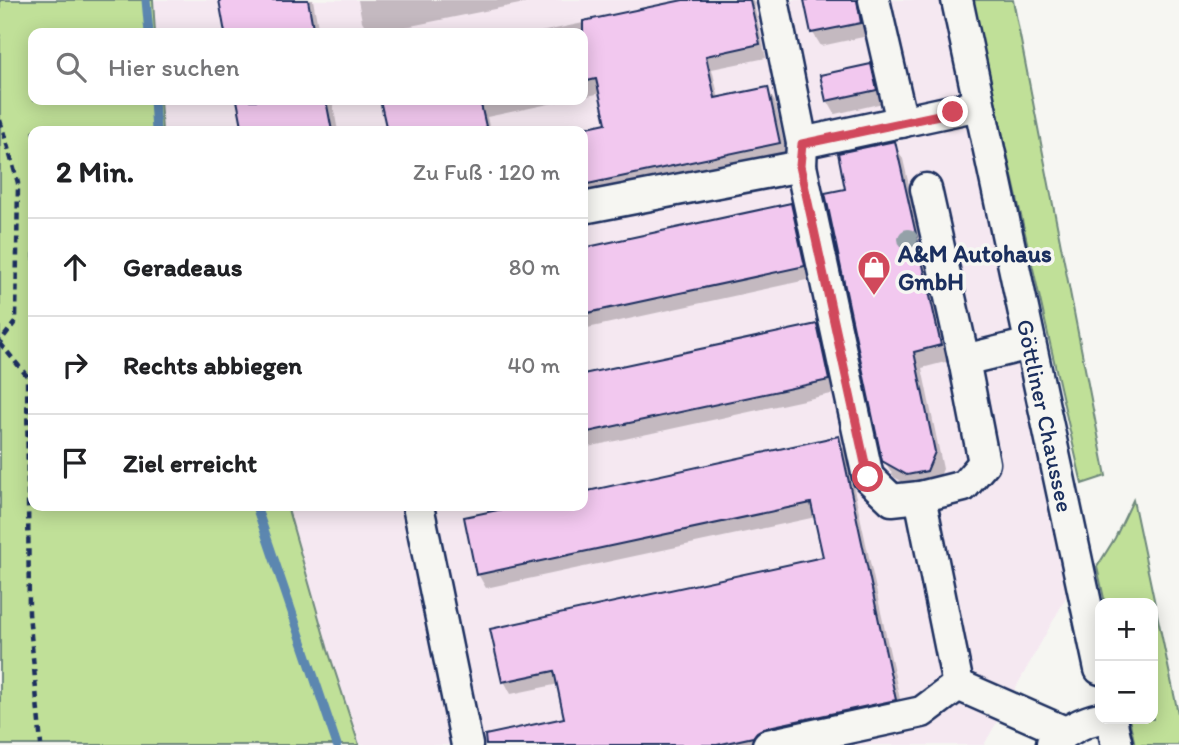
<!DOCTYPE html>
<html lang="de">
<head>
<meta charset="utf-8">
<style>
	:root { --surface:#fff; --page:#f2f2f2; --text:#202124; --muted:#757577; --line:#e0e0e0 }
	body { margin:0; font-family:Itim,sans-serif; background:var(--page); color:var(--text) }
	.controls { position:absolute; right:21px; bottom:21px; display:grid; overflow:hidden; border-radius:14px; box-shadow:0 4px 18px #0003 }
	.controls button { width:63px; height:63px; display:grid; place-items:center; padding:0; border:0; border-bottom:2px solid var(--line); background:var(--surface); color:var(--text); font:35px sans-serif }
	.stop { position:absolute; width:21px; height:21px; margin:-16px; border:5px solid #d1495b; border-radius:50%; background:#fff }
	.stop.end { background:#d1495b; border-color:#fff; box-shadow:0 2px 7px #0008 }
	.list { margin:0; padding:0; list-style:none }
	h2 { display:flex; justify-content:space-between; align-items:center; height:91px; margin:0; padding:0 28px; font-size:30px }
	h2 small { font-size:23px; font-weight:400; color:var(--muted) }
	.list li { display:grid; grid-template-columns:46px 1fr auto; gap:21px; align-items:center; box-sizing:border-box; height:98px; padding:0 28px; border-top:2px solid var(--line) }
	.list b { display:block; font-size:26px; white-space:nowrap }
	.list em { font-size:23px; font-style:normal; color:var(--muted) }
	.icon { flex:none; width:38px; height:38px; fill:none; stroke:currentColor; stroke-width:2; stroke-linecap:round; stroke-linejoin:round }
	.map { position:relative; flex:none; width:1179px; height:745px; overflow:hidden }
	.search { position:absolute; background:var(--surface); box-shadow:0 4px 18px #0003; left:28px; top:28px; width:560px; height:77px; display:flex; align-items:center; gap:18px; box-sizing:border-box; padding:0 24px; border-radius:14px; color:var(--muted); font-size:26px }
	.panel { position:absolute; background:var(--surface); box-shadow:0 4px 18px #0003; left:28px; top:126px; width:560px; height:385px; border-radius:14px }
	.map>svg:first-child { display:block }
</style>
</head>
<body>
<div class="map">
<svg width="1179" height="745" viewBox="0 0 1179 745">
	<rect width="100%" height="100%" fill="#f6f6f2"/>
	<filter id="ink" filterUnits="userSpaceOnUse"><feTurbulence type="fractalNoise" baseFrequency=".0143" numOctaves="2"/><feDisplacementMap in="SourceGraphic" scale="14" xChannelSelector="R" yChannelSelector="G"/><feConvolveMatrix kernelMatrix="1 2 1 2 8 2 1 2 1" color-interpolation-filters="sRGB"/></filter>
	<g filter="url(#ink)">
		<path fill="#f5e8f1" d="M 153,0 L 941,0 L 1068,594 L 984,745 L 359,745 L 328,650 L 287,506 L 583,506 L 583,131 L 162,131 L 160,100 L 583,100 L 583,33 L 155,33 Z"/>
		<g fill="#c0e098" stroke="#6e887b" stroke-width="2">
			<path d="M 0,0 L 153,0 L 155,33 L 33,33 L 33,100 L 160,100 L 162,131 L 33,131 L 33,506 L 287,506 L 328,650 L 359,745 L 0,745 Z"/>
			<path d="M 972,0 L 1013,0 L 1106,476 L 1082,484 Z"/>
			<path d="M 1133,500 L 1179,718 L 1179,745 L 1135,745 L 1129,719 L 1153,719 L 1153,603 L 1105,603 L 1097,567 L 1115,538 Z"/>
		</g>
		<g fill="#0003">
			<path d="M 220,0 L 313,0 L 319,33 L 227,33 Z"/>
			<path d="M 358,0 L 539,0 L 376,33 L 369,33 L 362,21 Z"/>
			<path d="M 692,0 L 753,0 L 766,58 L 712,69 L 719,99 L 767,89 L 775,102 L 787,156 L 583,199 L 583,131 L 576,131 L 608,124 L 601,93 L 583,97 L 583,33 L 536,33 Z"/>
			<path d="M 806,0 L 867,0 L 868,36 L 821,46 L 813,33 Z"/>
			<path d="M 870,66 L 878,80 L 883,103 L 835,114 L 827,100 Z"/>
			<path d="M 239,100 L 332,100 L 338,131 L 245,131 Z"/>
			<path d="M 382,100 L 568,100 L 487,117 L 490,131 L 392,131 L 387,123 Z"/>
			<path d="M 894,143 L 903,159 L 949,361 L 922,368 L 943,469 L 935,487 L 917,490 L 894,477 L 884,460 L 847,190 Z"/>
			<path d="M 790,205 L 798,218 L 811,279 L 583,329 L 583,250 Z"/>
			<path d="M 816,326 L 824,339 L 836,393 L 583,448 L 583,376 Z"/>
			<path d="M 838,438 L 846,452 L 903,713 L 764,745 L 518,745 L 566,719 L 559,684 L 511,694 L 504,681 L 825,558 L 816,517 L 486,588 L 478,574 L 466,518 L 525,506 L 583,506 L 583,493 Z"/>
		</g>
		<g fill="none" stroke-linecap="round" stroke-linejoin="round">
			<g stroke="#5b87b0" stroke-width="9">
				<path d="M 146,0 L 149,33"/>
				<path d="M 154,100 L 156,131"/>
				<path d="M 256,506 L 337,745"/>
			</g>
		</g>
		<g fill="#f2c8ef" stroke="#1b2f5e" stroke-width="2">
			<path d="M 219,0 L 308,0 L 314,33 L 225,33 Z"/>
			<path d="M 683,0 L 750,0 L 760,44 L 706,56 L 715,98 L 768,87 L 780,143 L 583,185 L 583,128 L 606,123 L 596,79 L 583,82 L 583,21 Z"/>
			<path d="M 804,0 L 857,0 L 861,23 L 811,33 Z"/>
			<path d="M 871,64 L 877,90 L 826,101 L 820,75 Z"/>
			<path d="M 237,100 L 326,100 L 332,131 L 243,131 Z"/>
			<path d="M 380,100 L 480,100 L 487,131 L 387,131 Z"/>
			<path d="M 895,141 L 941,345 L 914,352 L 935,452 L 927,471 L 907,475 L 882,461 L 825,193 L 845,189 L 838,153 Z"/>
			<path d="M 791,203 L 805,266 L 583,314 L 583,248 Z"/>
			<path d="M 817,324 L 829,380 L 583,433 L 583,374 Z"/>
			<path d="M 839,436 L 896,700 L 764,728 L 757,732 L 753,737 L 717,745 L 486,745 L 485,735 L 564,718 L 554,671 L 502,682 L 490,629 L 823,557 L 811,503 L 476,575 L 464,517 L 517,506 L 583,506 L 583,492 Z"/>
		</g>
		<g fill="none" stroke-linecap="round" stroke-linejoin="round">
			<defs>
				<g id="minor">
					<path d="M 773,0 L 802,143 L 801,166 L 868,477 L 892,500 L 920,497 L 964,486 L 984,463 L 964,360 L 926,189"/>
					<path d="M 874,0 L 902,122"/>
					<path id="s1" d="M 957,0 L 1100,669"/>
					<path d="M 802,143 L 979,105"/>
					<path d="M 583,208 L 801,166"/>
					<path d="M 964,360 L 1030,344"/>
					<path d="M 920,497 L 958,685"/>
					<path d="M 418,506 L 467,745"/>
					<path d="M 1111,719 L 1117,745"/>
					<path d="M 1052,743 C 1067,730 1081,722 1100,718"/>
					<path d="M 768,745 L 922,712 L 958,685 L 1065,732"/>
				</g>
			</defs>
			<use href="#minor" stroke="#1b2f5e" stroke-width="35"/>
			<g stroke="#1b2f5e" stroke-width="4.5" stroke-dasharray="7 5" stroke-linecap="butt">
				<path d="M 0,120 L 18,183 L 16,321 L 0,342"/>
				<path d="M 0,343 L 27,376 L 29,613 L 41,745"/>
			</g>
			<use href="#minor" stroke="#f6f6f2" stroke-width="30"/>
		</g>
		<circle fill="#94a1a8" cx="908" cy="239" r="10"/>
	</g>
	<g fill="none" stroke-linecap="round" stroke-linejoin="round" filter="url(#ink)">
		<path stroke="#d1495b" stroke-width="9" d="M 868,477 L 800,166 L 802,144 L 953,112"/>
	</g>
	<defs>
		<symbol id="shop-pin" viewBox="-11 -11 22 30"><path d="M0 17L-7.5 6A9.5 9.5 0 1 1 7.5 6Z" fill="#d1495b" stroke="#f6f6f2"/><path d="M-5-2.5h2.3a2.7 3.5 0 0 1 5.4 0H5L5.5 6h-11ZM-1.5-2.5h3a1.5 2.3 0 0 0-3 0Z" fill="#fff"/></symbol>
	</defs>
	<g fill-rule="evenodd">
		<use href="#shop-pin" x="855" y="248" width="38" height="52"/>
	</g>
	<g text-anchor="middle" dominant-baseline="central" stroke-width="7" stroke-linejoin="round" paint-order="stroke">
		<g font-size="24" font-weight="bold" fill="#1b2f5e" stroke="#f6f6f2" text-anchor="start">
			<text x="898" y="253">A&amp;M Autohaus<tspan x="898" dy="28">GmbH</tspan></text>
		</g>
		<g font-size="24" fill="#1b2f5e" stroke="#f6f6f2">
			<text stroke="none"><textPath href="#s1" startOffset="425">Göttliner Chaussee</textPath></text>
		</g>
	</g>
</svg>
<div class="controls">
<button>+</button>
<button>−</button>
</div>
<div class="stop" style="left:868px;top:477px"></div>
<div class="stop end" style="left:953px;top:112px"></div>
<div class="search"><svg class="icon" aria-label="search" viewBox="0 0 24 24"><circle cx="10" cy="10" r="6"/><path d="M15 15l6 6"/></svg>Hier suchen</div>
<section class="panel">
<h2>2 Min.<small>Zu Fuß · 120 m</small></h2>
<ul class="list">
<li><svg class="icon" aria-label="ahead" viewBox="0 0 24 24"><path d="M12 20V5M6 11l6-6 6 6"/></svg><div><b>Geradeaus</b></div><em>80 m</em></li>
<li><svg class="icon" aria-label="right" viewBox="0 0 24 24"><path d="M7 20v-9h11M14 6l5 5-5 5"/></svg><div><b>Rechts abbiegen</b></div><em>40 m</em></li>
<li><svg class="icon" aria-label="arrive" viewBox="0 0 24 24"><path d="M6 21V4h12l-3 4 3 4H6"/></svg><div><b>Ziel erreicht</b></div></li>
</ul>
</section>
</div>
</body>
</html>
